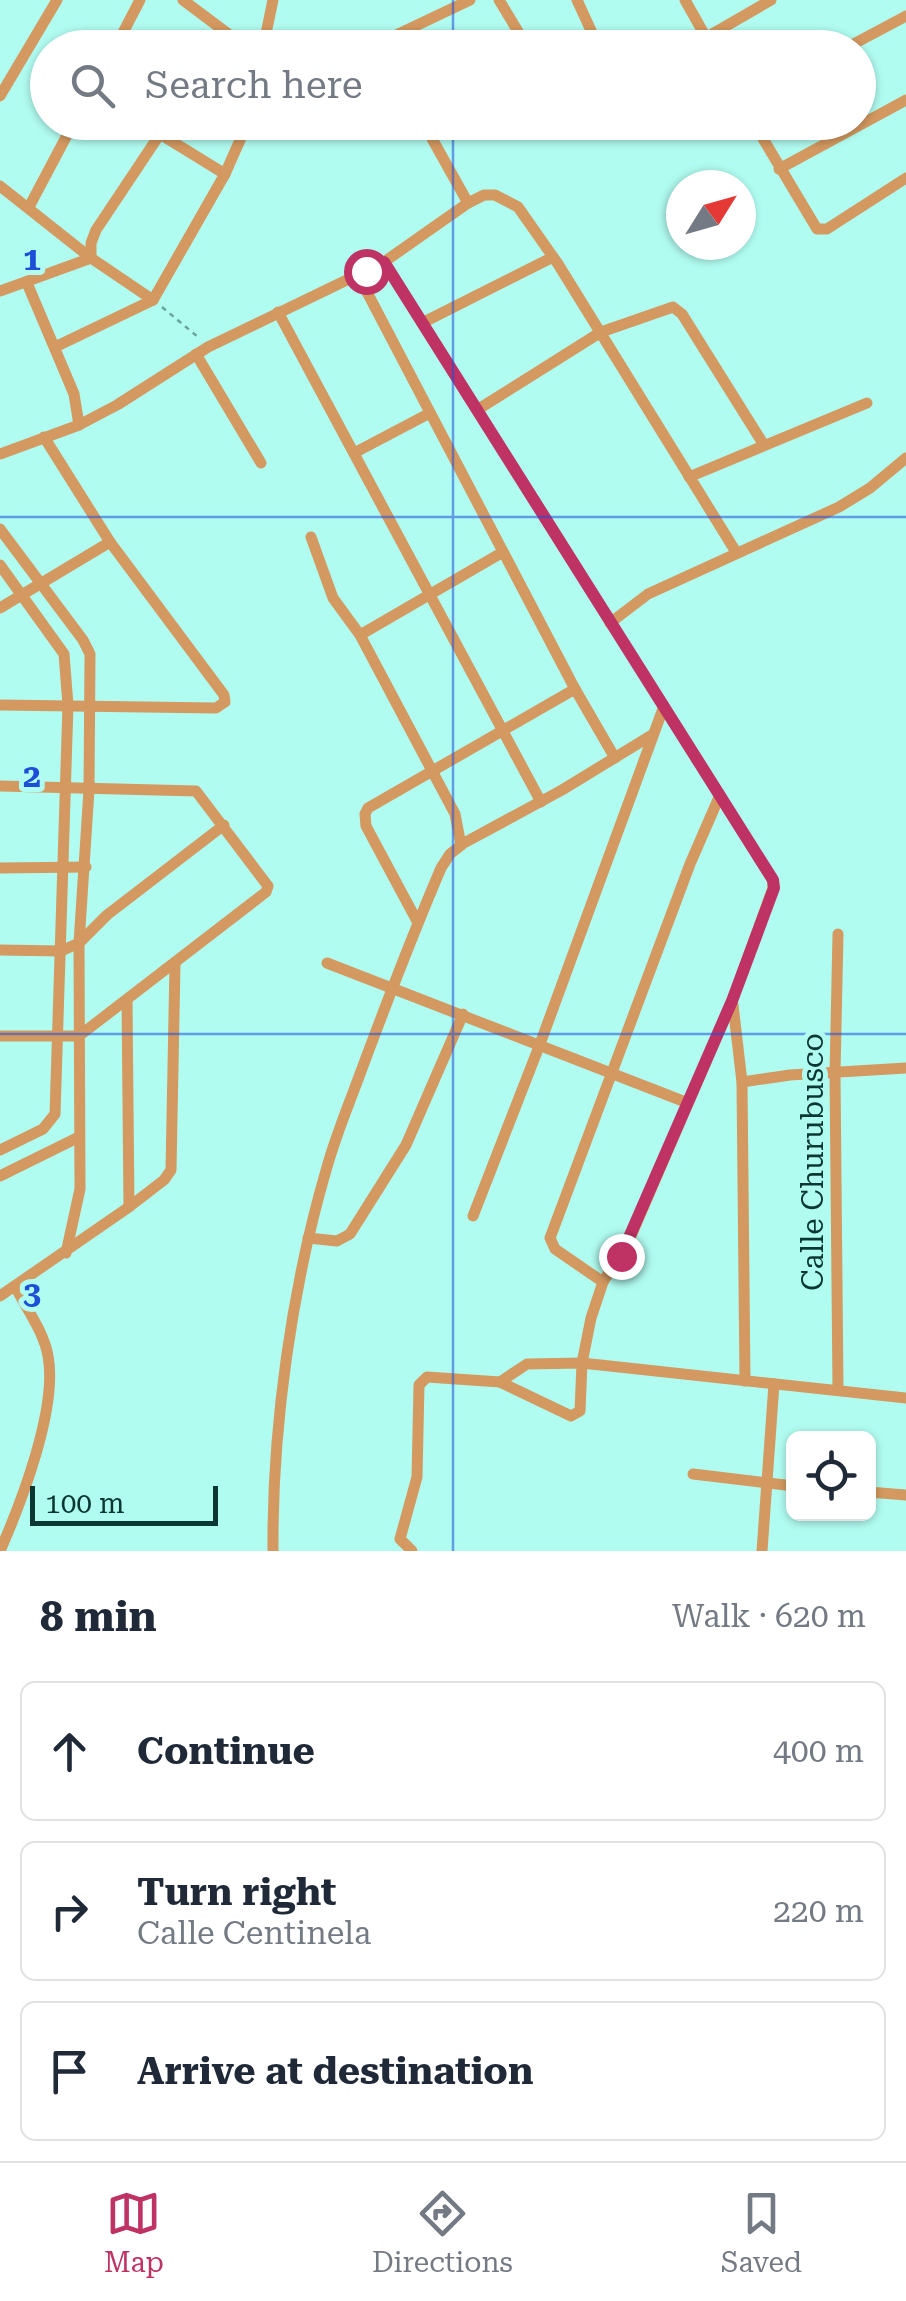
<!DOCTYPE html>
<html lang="en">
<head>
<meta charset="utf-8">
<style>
	:root { --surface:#fff; --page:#f6f6f7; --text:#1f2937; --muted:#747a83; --line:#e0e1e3; --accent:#bf3264 }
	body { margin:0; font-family:"Roboto Serif",serif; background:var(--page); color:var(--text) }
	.controls { position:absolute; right:30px; bottom:30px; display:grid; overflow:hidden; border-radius:15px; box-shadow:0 2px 8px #0004 }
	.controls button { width:90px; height:90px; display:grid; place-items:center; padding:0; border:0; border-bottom:2px solid var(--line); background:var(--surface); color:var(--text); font:50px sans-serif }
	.compass { position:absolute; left:666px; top:170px; width:90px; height:90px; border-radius:50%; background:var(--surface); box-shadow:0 2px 8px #0004; rotate:53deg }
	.scale { position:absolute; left:30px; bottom:25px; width:188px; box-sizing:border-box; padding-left:10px; border:5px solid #0b3732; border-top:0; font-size:28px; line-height:35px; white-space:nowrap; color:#0b3732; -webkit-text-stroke:8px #b1fcf1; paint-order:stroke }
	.stop { position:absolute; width:30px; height:30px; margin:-22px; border:8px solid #bf3264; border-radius:50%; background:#fff }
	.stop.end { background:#bf3264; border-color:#fff; box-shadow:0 2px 10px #0008 }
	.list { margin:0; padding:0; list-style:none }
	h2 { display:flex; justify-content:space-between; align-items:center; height:130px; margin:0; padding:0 40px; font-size:42px }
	h2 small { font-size:32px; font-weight:400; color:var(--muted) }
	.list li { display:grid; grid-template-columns:65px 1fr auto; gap:30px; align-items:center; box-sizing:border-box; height:140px; margin:0 20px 20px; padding:0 20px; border:2px solid var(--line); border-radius:15px }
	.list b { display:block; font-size:38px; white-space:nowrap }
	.list p { margin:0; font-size:32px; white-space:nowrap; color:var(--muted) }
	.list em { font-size:32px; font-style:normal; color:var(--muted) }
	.icon { flex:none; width:55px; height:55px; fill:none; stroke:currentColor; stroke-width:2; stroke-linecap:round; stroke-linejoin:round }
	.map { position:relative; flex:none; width:906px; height:1551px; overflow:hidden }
	.search { position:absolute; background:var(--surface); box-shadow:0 2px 8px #0004; left:30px; right:30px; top:30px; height:110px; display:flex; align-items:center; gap:25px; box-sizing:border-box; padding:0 35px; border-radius:55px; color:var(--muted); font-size:38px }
	.sheet { height:610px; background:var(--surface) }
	nav { display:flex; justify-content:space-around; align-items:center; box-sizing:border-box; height:140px; border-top:2px solid var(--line); background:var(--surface); font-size:28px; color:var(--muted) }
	nav a { display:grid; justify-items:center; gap:5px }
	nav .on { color:var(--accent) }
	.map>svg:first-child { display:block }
</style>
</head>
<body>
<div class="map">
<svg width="906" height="1551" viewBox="0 0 906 1551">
	<rect width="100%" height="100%" fill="#b1fcf1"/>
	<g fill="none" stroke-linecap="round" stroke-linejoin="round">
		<g stroke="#67a49c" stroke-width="2.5" stroke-dasharray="5 5" stroke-linecap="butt">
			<path d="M 205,48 L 211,36"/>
			<path d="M 162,307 L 198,337"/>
		</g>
		<g stroke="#d49960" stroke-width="11">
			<path d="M 183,0 L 247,48"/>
			<path d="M 499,0 L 528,48"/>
			<path d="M 577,0 L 599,48"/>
			<path d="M 685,0 L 712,48"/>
			<path d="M 707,37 L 771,0"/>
			<path d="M 115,48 L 140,0"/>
			<path d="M 263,48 L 273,0"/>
			<path d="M 369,48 L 470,0"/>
			<path d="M 846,48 L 906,16"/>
			<path d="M 0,96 L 57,0"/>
			<path d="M 574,122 L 589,134 L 617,122"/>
			<path d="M 753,122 L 817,229 L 827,229 L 906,178"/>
			<path d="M 430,135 L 468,203"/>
			<path d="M 779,169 L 906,100"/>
			<path d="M 0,186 L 91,258 L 153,300"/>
			<path d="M 29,207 L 74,122"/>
			<path d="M 384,262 L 773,880 L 773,888 L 732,1001 L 628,1243 L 603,1282 L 591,1318 L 582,1363 L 580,1411 L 571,1416 L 500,1382"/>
			<path d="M 358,275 L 575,689 L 615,758"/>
			<path d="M 27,283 L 74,394 L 79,425"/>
			<path d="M 0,291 L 91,258 L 91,243 L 96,230 L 160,134 L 225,174"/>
			<path d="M 153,300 L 225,174 L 248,122"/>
			<path d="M 278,312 L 541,802"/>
			<path d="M 422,323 L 553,257"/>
			<path d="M 55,347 L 153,300"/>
			<path d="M 196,354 L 261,463"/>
			<path d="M 477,410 L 601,332 L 673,307 L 682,314 L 764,445"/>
			<path d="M 354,453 L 430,413"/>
			<path d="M 0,454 L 79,425 L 117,405 L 208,347 L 384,262 L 468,203 L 484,195 L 495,195 L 518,207 L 558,264 L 736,552"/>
			<path d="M 689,477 L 867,403"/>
			<path d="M 0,529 L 83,640 L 90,654 L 89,790 L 79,943 L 80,1189 L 66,1253"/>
			<path d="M 311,537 L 333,598 L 360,635 L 455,814 L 461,845"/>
			<path d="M 0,565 L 64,654 L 68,705 L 55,1114 L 43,1129 L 0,1150"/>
			<path d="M 0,608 L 110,542"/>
			<path d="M 610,623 L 648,594 L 839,507 L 870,488 L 906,458"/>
			<path d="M 360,635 L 503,552"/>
			<path d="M 0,705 L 216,708 L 225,702 L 224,695 L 110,542 L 44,437"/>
			<path d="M 0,786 L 196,791 L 268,886 L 266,892 L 79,1036 L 0,1036"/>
			<path d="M 0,868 L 86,867"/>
			<path d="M 418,923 L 366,826 L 365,814 L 368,808 L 575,689"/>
			<path d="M 838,934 L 835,1073 L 838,1389"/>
			<path d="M 0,950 L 61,951 L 79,943 L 107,915 L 224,825"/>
			<path d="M 327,963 L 688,1103"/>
			<path d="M 127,1000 L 129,1207"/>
			<path d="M 733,1005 L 742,1082 L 745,1381"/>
			<path d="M 742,1082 L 790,1075 L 906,1068"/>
			<path d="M 0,1176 L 79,1137"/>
			<path d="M 473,1216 L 540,1044 L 664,706"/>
			<path d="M 308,1238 L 337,1241 L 350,1234 L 406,1145 L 463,1014"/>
			<path d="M 603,1282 L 555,1249 L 550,1238 L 690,864 L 720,795"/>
			<path d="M 0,1296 L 129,1207 L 164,1180 L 171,1170 L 175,964"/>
			<path d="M 693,1474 L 794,1486"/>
			<path d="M 868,1492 L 906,1495"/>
			<path d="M 0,1551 C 21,1503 58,1408 48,1356 C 44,1332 26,1308 15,1286"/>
			<path d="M 273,1551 C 272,1427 292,1286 327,1167 C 336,1135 349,1104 360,1074 C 386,1004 412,936 441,868 L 450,854 L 464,843 L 562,790 L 652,735"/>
			<path d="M 412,1551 L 400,1539 L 417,1477 L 419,1385 L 427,1377 L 500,1382 L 527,1364 L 582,1363 L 906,1398"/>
			<path d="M 762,1551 L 774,1384"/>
		</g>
	</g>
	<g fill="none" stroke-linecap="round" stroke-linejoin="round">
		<path stroke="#bf3264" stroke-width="12" d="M 366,271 L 384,262 L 773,880 L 774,888 L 732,1001 L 621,1256"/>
	</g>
	<path fill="none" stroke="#1d4ed8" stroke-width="2.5" stroke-opacity="0.55" d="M 453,0 L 453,48M 453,122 L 453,1551M 0,517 L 906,517M 0,1034 L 906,1034"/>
	<g text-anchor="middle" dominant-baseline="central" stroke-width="10" stroke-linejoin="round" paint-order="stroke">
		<g font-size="30" fill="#0b3732" stroke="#b1fcf1">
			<text transform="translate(812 1162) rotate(-90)">Calle Churubusco</text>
		</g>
	</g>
	<g font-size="32" text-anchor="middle" font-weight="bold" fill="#1d4ed8" stroke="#b1fcf1" stroke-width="10" stroke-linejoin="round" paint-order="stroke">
		<text x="32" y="270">1</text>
		<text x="32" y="787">2</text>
		<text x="32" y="1304">3</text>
	</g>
</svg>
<div class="controls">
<button><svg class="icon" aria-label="locate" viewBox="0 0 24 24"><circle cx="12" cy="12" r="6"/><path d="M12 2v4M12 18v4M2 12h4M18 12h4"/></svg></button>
</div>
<svg class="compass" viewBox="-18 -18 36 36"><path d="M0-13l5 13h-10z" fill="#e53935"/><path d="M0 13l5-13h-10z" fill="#747a83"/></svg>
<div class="scale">100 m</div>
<div class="stop" style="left:366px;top:271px"></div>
<div class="stop end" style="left:621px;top:1256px"></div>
<div class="search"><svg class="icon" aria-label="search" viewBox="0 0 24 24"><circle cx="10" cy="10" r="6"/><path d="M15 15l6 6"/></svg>Search here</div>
</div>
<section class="sheet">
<h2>8 min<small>Walk · 620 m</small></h2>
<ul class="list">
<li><svg class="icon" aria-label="ahead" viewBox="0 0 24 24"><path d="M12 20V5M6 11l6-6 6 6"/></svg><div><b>Continue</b></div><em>400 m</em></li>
<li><svg class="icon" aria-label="right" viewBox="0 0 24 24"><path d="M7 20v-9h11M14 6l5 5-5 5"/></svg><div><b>Turn right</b><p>Calle Centinela</p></div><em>220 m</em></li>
<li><svg class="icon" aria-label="arrive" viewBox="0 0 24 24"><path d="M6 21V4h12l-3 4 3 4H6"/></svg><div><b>Arrive at destination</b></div></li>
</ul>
</section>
<nav>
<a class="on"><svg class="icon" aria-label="map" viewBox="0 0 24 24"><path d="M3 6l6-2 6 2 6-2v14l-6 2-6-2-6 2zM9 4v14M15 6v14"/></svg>Map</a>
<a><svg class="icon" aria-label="directions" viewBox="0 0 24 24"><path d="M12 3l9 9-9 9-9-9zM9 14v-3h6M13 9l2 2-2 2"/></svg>Directions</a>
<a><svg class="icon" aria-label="saved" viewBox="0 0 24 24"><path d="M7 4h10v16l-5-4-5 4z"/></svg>Saved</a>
</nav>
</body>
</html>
